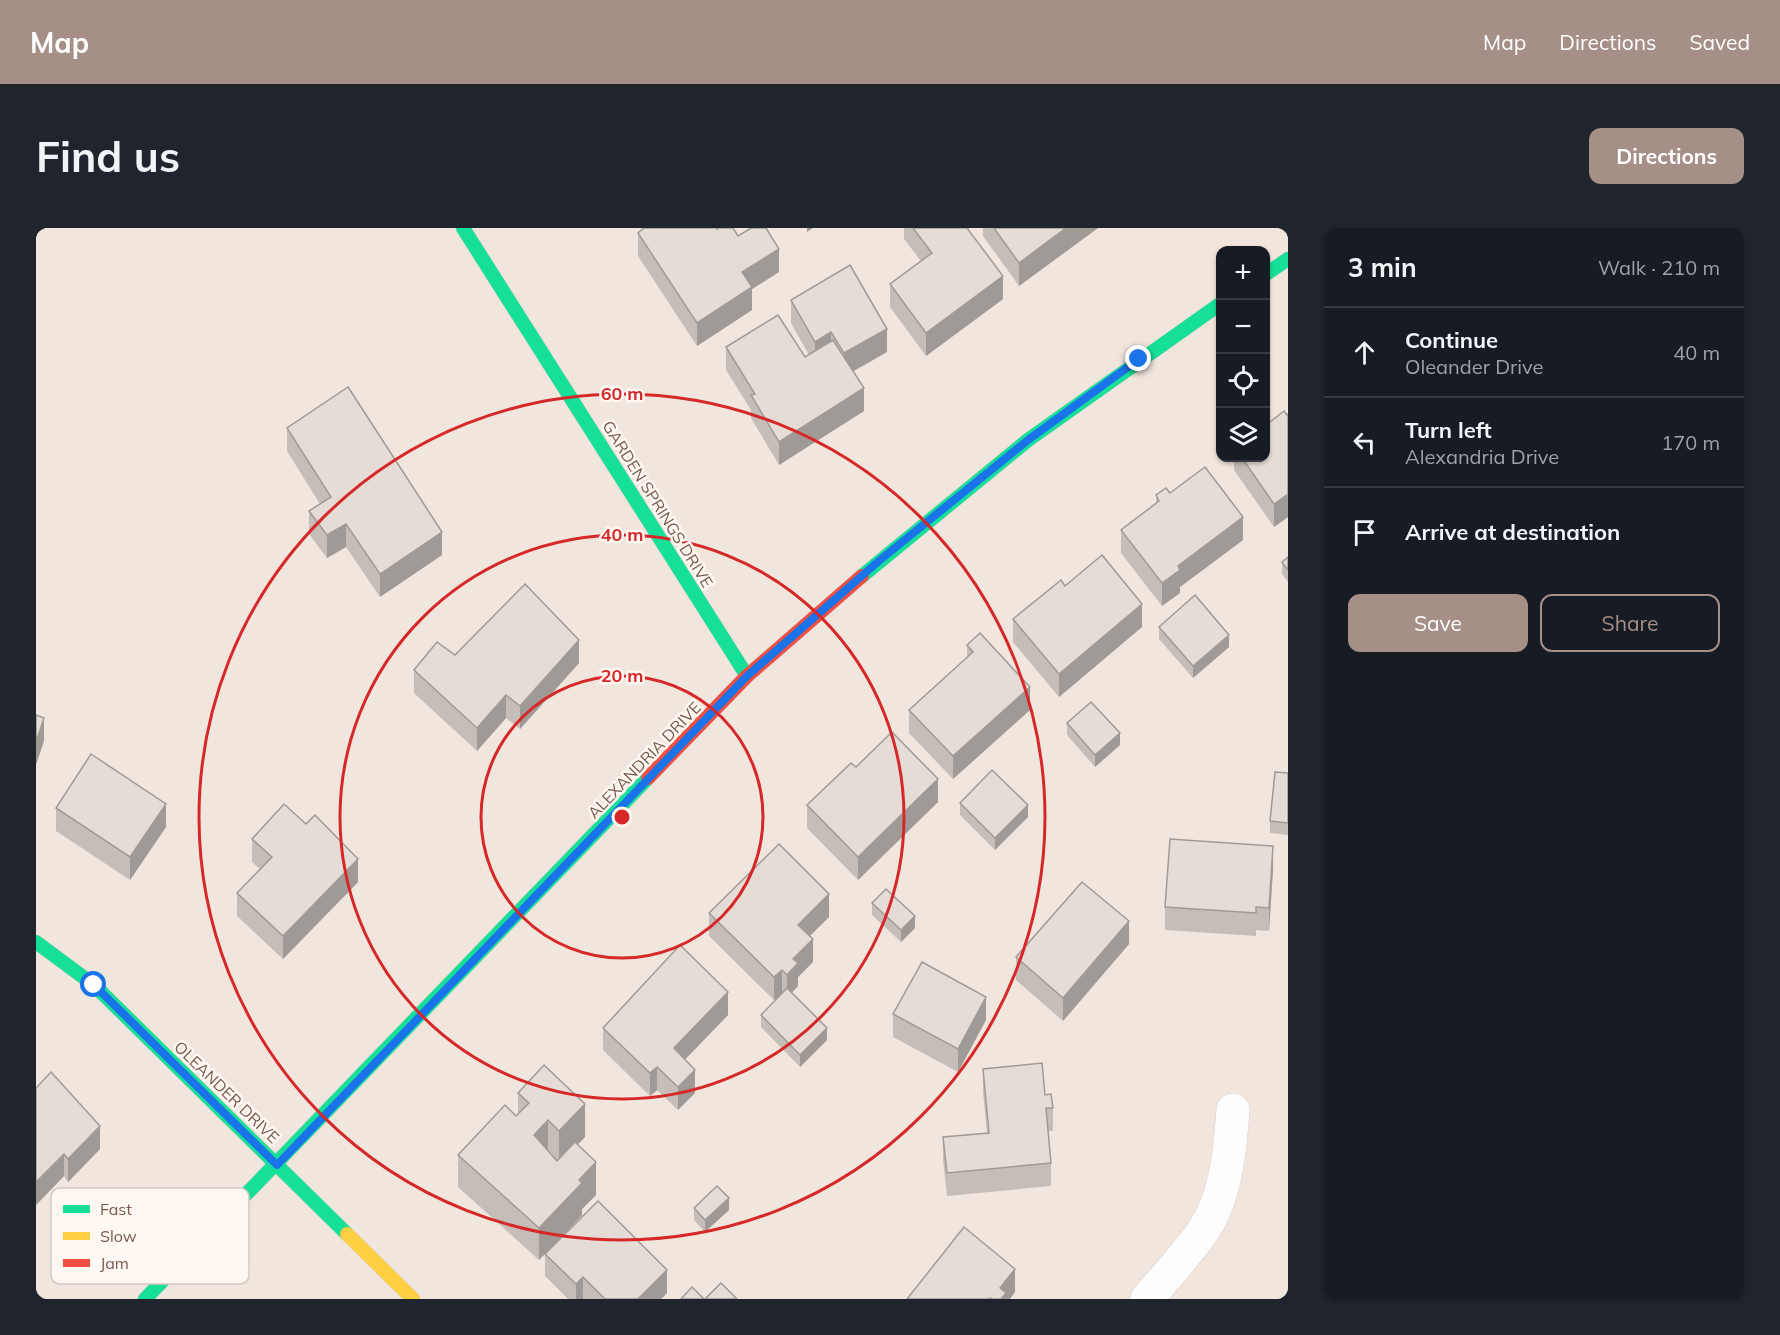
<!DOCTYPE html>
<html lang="en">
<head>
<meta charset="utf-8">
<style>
	:root { --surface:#171b24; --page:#20242c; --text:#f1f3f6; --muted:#9ea1a6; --line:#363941; --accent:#a58f86 }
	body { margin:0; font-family:Mulish,sans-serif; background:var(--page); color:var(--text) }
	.controls { position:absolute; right:18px; top:18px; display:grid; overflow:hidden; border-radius:12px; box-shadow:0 2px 4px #0004 }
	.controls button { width:54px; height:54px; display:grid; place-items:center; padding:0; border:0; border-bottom:2px solid var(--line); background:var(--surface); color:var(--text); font:30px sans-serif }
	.stop { position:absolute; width:18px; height:18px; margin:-14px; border:4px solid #1a73e8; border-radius:50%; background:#fff }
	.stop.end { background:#1a73e8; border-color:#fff; box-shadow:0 2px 6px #0008 }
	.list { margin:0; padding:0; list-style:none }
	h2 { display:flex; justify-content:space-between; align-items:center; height:78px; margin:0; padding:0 24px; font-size:26px }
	h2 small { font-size:20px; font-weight:400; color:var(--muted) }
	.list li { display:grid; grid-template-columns:39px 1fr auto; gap:18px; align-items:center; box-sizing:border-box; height:90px; padding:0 24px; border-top:2px solid var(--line) }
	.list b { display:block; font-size:22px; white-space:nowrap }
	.list p { margin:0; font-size:20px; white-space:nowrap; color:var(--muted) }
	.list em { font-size:20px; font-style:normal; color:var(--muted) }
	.actions { display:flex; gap:12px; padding:18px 24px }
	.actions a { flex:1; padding:14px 0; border:2px solid var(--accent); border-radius:12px; text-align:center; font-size:21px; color:var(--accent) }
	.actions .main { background:var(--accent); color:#fff }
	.icon { flex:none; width:33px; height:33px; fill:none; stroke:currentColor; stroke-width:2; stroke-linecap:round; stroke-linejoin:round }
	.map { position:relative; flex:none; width:1252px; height:1071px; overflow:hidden; border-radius:12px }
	header { display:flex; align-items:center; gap:36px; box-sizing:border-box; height:84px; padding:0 30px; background:var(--accent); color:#fff }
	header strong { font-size:28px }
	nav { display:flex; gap:33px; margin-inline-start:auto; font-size:21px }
	.intro { display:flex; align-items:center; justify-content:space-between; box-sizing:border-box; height:144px; padding:0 36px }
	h1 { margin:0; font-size:42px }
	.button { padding:15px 27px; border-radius:12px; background:var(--accent); color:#fff; font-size:21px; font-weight:700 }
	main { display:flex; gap:36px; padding:0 36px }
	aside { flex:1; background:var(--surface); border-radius:12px; box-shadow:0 2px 4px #0004 }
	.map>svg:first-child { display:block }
</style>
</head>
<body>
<header>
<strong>Map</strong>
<nav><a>Map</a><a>Directions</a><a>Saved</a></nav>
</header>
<div class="intro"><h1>Find us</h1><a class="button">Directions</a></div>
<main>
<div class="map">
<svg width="1252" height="1071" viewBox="0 0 1252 1071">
	<rect width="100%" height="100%" fill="#f8f4ef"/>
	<path fill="#f1e6dd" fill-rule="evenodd" d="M 0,0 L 1252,0 L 1252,1071 L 0,1071 ZM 1184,22 L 1230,22 L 1230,230 L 1184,230 Z"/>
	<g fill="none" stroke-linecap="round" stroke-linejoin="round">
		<defs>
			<path id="street" d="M 1111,1071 C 1129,1050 1148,1029 1165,1006 C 1190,971 1194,923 1197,882"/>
			<g id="fast">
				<path d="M 427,0 L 711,448"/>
				<path d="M 1230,46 L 1252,31"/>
				<path d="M 826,348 L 992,212 L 1184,76"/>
				<path d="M 0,714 L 58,757 L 311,1006"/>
				<path d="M 109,1071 L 612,550"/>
			</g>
			<path id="slow" d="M 311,1006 L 377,1071"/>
			<path id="jam" d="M 612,550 L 711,448 L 826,348"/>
		</defs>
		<use href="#street" stroke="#d8d0cc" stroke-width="34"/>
		<use href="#fast" stroke="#d8d0cb" stroke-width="15"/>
		<use href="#slow" stroke="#d8d0cb" stroke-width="15"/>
		<use href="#jam" stroke="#d8d0cb" stroke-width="15"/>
		<use href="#street" stroke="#fefdfd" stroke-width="33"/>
		<use href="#fast" stroke="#16e098" stroke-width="14"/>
		<use href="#slow" stroke="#ffcf43" stroke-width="14"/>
		<use href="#jam" stroke="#f24e42" stroke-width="14"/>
	</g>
	<g fill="#c5bdb8">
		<path d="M 868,0 L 933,0 L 933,3 L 967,71 L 890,128 L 854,79 L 854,56 L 885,33 L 868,11 Z"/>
		<path d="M 947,0 L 1062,0 L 983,58 L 947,8 Z"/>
		<path d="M 681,1 L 743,44 L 716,61 L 716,82 L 661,118 L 602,28 L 602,5 Z"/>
		<path d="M 755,72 L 851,124 L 817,144 L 828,183 L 743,237 L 715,190 L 715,182 L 690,142 L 690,119 L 769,129 L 773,127 L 755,95 Z"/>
		<path d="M 1252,186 L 1252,289 L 1238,299 L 1198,242 L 1198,230 L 1230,230 Z"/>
		<path d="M 251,200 L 406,327 L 344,369 L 310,319 L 291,330 L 273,306 L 273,283 L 284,276 L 251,223 Z"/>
		<path d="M 1134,265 L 1207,312 L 1144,359 L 1144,365 L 1126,378 L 1085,325 L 1085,302 L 1120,276 L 1120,267 Z"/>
		<path d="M 1252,329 L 1252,354 L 1246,346 L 1246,334 Z"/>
		<path d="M 1029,358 L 1106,399 L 1023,469 L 977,414 L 977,391 Z"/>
		<path d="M 1123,399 L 1193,419 L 1157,450 L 1123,411 Z"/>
		<path d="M 931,417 L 994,482 L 917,551 L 873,505 L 873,482 L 931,429 Z"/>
		<path d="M 419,427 L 543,435 L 484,501 L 470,490 L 441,523 L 378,465 L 378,442 Z"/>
		<path d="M 1031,495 L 1084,517 L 1059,539 L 1031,507 Z"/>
		<path d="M 820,539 L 902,574 L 822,652 L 771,600 L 771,577 Z"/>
		<path d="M 1252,545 L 1252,607 L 1234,605 L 1234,593 Z"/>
		<path d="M 924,575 L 992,589 L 959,622 L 924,587 Z"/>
		<path d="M 20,580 L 130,599 L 94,652 L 20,603 Z"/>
		<path d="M 270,596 L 322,654 L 247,731 L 201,688 L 201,665 L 224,641 L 216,634 L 216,611 Z"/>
		<path d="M 1237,641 L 1233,703 L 1220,702 L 1220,708 L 1129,702 L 1129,679 Z"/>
		<path d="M 836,675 L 879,700 L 865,714 L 836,687 Z"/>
		<path d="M 673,685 L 793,689 L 773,708 L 777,734 L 762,749 L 762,758 L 755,765 L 791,812 L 764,839 L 725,799 L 725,787 L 746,765 L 738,772 L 673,708 Z"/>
		<path d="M 1093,716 L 1027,793 L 980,752 L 980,729 Z"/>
		<path d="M 857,786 L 950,792 L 922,844 L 857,809 Z"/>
		<path d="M 692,787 L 649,831 L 659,865 L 642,882 L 621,862 L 614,868 L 567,822 L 567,800 Z"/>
		<path d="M 947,841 L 1009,867 L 1017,880 L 1017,903 L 1012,903 L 1015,935 L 1015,958 L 911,968 L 907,932 L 907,909 L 951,905 L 947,864 Z"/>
		<path d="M 0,860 L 64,921 L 32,954 L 28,948 L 0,977 Z"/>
		<path d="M 482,865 L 549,909 L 541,917 L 560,967 L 546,981 L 546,987 L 527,1008 L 631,1065 L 625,1071 L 532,1071 L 509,1048 L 509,1026 L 503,1032 L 422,959 L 422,927 L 482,886 Z"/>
		<path d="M 658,980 L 693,982 L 669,1004 L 658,992 Z"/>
	</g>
	<g fill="#a09a96">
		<path d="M 771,0 L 777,0 L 771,4 Z"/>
		<path d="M 1030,0 L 1062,0 L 983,58 L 983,35 Z"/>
		<path d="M 743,21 L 743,44 L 716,61 L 716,82 L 661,118 L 661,95 L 706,44 Z"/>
		<path d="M 967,48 L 967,71 L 890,128 L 890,105 Z"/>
		<path d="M 851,101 L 851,124 L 808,148 L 808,125 Z"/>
		<path d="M 795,104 L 795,127 L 779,137 L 779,114 Z"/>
		<path d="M 828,160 L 828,183 L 743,237 L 743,214 Z"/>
		<path d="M 1252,266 L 1252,289 L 1238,299 L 1238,276 Z"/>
		<path d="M 1207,289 L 1207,312 L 1144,359 L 1144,365 L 1126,378 L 1126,355 L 1142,338 Z"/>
		<path d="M 310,296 L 310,319 L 291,330 L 291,307 Z"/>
		<path d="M 406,304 L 406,327 L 344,369 L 344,346 Z"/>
		<path d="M 1106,376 L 1106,399 L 1023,469 L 1023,446 Z"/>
		<path d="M 1193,407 L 1193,419 L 1157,450 L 1157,438 Z"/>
		<path d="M 543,412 L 543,435 L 484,501 L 484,478 Z"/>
		<path d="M 994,459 L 994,482 L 917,551 L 917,528 Z"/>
		<path d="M 470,467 L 470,490 L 441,523 L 441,500 Z"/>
		<path d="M 8,490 L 8,513 L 0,537 L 0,514 Z"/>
		<path d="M 1084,505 L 1084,517 L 1059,539 L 1059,527 Z"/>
		<path d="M 902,551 L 902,574 L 822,652 L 822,629 Z"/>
		<path d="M 130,576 L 130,599 L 94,652 L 94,629 Z"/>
		<path d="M 992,577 L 992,589 L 959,622 L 959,610 Z"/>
		<path d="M 1237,618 L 1237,641 L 1233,703 L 1233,680 Z"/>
		<path d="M 322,631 L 322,654 L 247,731 L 247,708 Z"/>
		<path d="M 793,666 L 793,689 L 762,720 L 762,697 Z"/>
		<path d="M 879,688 L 879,700 L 865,714 L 865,702 Z"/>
		<path d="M 1093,693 L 1093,716 L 1027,793 L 1027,770 Z"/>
		<path d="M 777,711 L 777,734 L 762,749 L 762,758 L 751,770 L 751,747 L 757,731 Z"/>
		<path d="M 746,742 L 746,765 L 738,772 L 738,749 Z"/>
		<path d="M 692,764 L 692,787 L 638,843 L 638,820 Z"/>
		<path d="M 950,769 L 950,792 L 922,844 L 922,821 Z"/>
		<path d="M 791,800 L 791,812 L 764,839 L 764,827 Z"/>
		<path d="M 621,839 L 621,862 L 614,868 L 614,845 Z"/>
		<path d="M 659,842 L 659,865 L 642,882 L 642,859 Z"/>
		<path d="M 549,876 L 549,909 L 523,936 L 523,903 Z"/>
		<path d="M 512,892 L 512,925 L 498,907 Z"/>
		<path d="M 64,898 L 64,921 L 32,954 L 32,931 Z"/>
		<path d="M 28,926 L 28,948 L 0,977 L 0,954 Z"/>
		<path d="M 560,934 L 560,967 L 546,981 L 546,987 L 503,1032 L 503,1000 L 543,952 Z"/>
		<path d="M 693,970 L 693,982 L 669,1004 L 669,992 Z"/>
		<path d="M 979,1041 L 979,1064 L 974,1071 L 964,1071 L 964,1060 Z"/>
		<path d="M 631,1042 L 631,1065 L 625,1071 L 602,1071 Z"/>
		<path d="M 547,1049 L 547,1071 L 540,1071 L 540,1056 Z"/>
	</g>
	<g fill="#e5dcd6" stroke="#a09a96" stroke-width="1.5">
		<path d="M 608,0 L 680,0 L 681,1 L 683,0 L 697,0 L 702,8 L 715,0 L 730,0 L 743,21 L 706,44 L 716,59 L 661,95 L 602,5 Z"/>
		<path d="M 877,0 L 931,0 L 967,48 L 890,105 L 854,56 L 896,25 Z"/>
		<path d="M 958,0 L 1030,0 L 983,35 Z"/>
		<path d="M 814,37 L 851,101 L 808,125 L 795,104 L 779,114 L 755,72 Z"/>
		<path d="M 742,87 L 769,129 L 797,112 L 828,160 L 743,214 L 715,167 L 719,166 L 690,119 Z"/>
		<path d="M 312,159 L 406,304 L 344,346 L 310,296 L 291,307 L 273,283 L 295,269 L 251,200 Z"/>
		<path d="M 1248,183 L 1251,187 L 1252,186 L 1252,266 L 1238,276 L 1206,230 L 1230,230 L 1230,197 Z"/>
		<path d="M 1169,239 L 1207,289 L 1142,338 L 1144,342 L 1126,355 L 1085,302 L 1123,273 L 1120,267 L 1130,260 L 1134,265 Z"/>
		<path d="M 1066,327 L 1106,376 L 1023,446 L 977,391 L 1025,352 L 1029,358 Z"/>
		<path d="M 1252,329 L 1252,342 L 1246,334 Z"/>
		<path d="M 489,356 L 543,412 L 484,478 L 470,467 L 441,500 L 378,442 L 401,414 L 419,427 Z"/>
		<path d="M 1159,367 L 1193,407 L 1157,438 L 1123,399 Z"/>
		<path d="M 944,405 L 994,459 L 917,528 L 873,482 L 937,424 L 931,417 Z"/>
		<path d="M 1055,474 L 1084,505 L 1059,527 L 1031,495 Z"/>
		<path d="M 0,487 L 8,490 L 0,514 Z"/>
		<path d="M 856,504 L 902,551 L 822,629 L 771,577 L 815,535 L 820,539 Z"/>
		<path d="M 55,526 L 130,576 L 94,629 L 20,580 Z"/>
		<path d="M 956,542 L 992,577 L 959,610 L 924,575 Z"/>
		<path d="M 1239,544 L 1252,545 L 1252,595 L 1234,593 Z"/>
		<path d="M 248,576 L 270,596 L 279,587 L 322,631 L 247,708 L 201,665 L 236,629 L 216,611 Z"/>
		<path d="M 1134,611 L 1237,618 L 1233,680 L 1220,679 L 1220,685 L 1129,679 Z"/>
		<path d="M 743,616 L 793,666 L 762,697 L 777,711 L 757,731 L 762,735 L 751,747 L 746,742 L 738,749 L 673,685 Z"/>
		<path d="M 1046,654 L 1093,693 L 1027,770 L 980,729 Z"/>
		<path d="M 850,661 L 879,688 L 865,702 L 836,675 Z"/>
		<path d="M 644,717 L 692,764 L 638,820 L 659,842 L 642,859 L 621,839 L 614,845 L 567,800 Z"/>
		<path d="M 886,734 L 950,769 L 922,821 L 857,786 Z"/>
		<path d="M 751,760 L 791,800 L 764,827 L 725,787 Z"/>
		<path d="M 1006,835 L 1009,867 L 1015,866 L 1017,880 L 1010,880 L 1015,935 L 911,945 L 907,909 L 953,905 L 947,841 Z"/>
		<path d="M 508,837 L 549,876 L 523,903 L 512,892 L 498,907 L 521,933 L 539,914 L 560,934 L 543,952 L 546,955 L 503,1000 L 422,927 L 469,877 L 480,888 L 493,875 L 482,865 Z"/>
		<path d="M 15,844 L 64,898 L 32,931 L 28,926 L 0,954 L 0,860 Z"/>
		<path d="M 681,958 L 693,970 L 669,992 L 658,980 Z"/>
		<path d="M 562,973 L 631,1042 L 602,1071 L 569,1071 L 547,1049 L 540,1056 L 509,1026 Z"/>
		<path d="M 928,999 L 979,1041 L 964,1060 L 970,1065 L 965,1071 L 956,1071 L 954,1070 L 953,1071 L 871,1071 Z"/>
		<path d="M 685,1055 L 701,1071 L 669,1071 Z"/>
		<path d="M 656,1059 L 668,1071 L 645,1071 Z"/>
	</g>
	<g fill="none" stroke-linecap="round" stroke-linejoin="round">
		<path stroke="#1a73e8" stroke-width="8" d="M 58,757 L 241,937 L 711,448 L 844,332 L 992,212 L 1103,131"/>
	</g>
	<g fill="none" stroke="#d62828" stroke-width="3">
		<circle cx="586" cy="589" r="141"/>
		<circle cx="586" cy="589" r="282"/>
		<circle cx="586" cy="589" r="423"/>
	</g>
	<g text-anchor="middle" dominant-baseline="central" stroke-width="5" stroke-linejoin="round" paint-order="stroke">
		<g font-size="16" fill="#78594e" stroke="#fff8f2">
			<text transform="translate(622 276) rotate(58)">GARDEN SPRINGS DRIVE</text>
			<text transform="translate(608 532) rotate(-46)">ALEXANDRIA DRIVE</text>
			<text transform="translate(191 864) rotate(44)">OLEANDER DRIVE</text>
		</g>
	</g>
	<rect x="15" y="960" width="198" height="96" rx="9" fill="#fff8f2" stroke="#d6c8c1" stroke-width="1.5"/>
	<rect x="27" y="977" width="27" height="8" fill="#16e098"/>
	<rect x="27" y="1004" width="27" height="8" fill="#ffcf43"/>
	<rect x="27" y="1031" width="27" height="8" fill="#f24e42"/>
	<g font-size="16" fill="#78594e">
		<text x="64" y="987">Fast</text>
		<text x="64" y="1014">Slow</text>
		<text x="64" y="1041">Jam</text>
	</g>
	<circle cx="586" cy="589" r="9" fill="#d62828" stroke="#fff8f2" stroke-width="3"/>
	<g font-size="18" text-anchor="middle" font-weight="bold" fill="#d62828" stroke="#fff8f2" stroke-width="5" stroke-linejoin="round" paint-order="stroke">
		<text x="586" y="172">60 m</text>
		<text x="586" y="313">40 m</text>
		<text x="586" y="454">20 m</text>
	</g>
</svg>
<div class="controls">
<button>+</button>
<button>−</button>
<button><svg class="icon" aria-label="locate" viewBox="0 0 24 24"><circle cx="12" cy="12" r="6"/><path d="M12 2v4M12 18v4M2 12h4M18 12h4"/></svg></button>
<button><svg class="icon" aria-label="layers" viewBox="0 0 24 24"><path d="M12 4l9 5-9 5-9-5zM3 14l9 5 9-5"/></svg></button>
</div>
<div class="stop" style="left:58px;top:757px"></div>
<div class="stop end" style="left:1103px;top:131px"></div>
</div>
<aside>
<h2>3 min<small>Walk · 210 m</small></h2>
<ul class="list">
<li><svg class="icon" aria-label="ahead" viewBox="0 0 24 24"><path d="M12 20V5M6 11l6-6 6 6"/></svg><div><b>Continue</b><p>Oleander Drive</p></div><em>40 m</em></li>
<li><svg class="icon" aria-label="left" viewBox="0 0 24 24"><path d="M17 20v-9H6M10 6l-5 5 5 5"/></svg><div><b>Turn left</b><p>Alexandria Drive</p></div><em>170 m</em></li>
<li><svg class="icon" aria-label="arrive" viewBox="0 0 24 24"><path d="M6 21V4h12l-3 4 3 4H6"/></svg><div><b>Arrive at destination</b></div></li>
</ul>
<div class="actions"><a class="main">Save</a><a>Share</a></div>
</aside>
</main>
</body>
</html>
